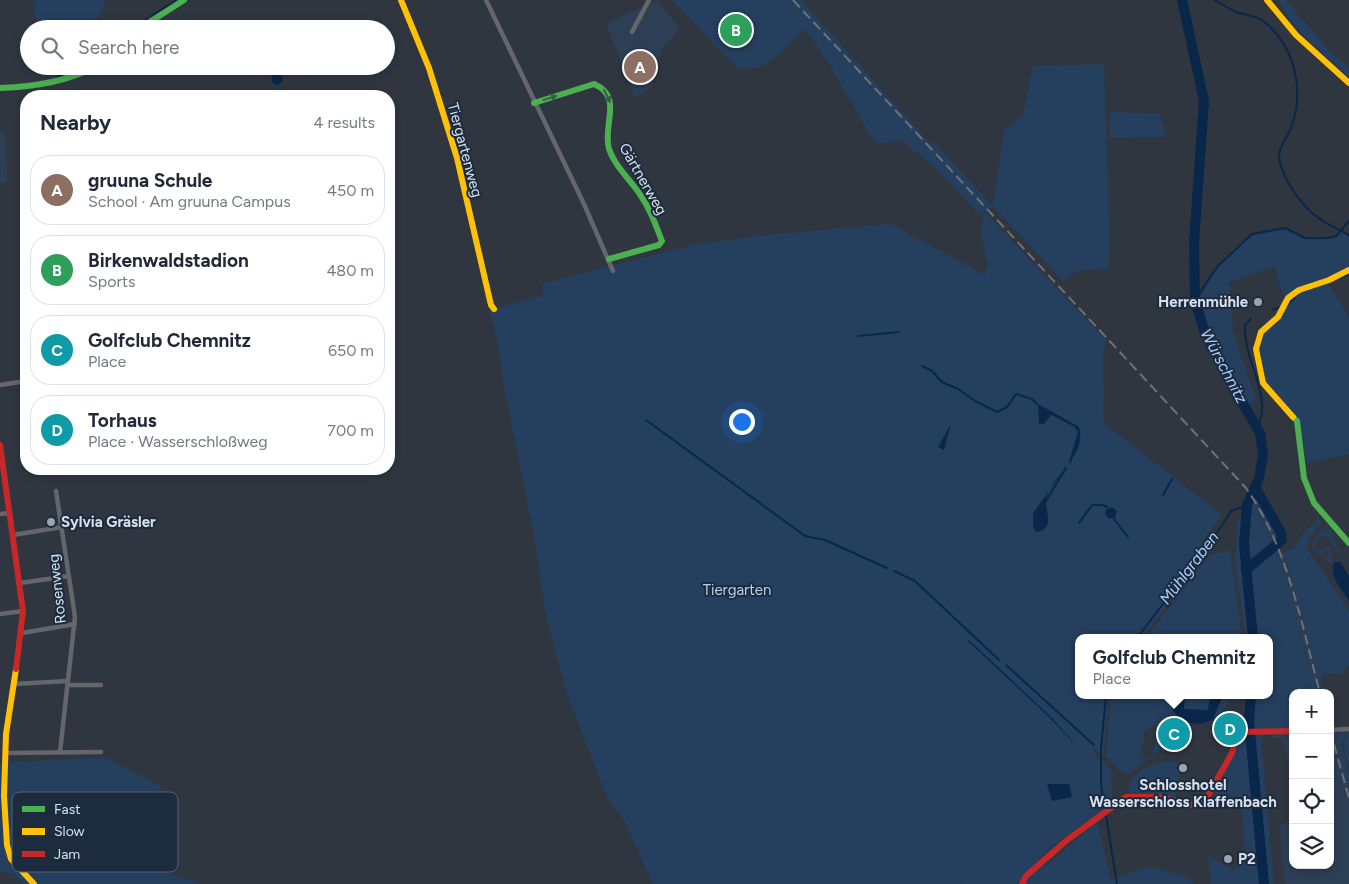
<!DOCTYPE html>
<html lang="en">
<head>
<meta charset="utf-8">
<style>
	:root { --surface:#fff; --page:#f2f2f3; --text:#1f2937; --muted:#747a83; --line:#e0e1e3; --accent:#b45309 }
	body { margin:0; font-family:Figtree,sans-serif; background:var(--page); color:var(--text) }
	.controls { position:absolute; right:15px; bottom:15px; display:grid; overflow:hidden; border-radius:10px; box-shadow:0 2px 8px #0003 }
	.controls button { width:45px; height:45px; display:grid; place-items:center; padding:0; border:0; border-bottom:1px solid var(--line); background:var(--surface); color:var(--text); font:25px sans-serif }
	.you { position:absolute; left:741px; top:421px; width:18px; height:18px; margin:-12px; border:4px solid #fff; border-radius:50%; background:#1a73e8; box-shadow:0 0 0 8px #1a73e833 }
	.badge { display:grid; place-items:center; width:32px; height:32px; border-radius:50%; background:var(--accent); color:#fff; font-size:16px; font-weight:700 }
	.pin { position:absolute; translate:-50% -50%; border:2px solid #fff; box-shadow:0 1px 5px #0006 }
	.popup { position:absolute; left:1075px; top:634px; width:198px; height:65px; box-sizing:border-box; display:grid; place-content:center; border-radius:10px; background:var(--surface); filter:drop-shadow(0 1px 4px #0005); font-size:16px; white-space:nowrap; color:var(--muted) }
	.popup b { font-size:19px; color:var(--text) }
	.popup::after { content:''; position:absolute; left:50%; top:100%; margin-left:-10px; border:10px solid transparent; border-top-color:var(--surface) }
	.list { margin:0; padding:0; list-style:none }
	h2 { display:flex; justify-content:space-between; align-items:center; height:65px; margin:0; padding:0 20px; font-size:21px }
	h2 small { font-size:16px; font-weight:400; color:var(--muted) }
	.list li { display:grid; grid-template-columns:32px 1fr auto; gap:15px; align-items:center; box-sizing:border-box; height:70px; margin:0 10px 10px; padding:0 10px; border:1px solid var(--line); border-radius:20px }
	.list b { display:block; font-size:19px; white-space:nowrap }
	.list p { margin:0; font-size:16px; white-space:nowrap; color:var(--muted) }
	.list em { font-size:16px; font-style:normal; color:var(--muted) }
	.icon { flex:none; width:28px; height:28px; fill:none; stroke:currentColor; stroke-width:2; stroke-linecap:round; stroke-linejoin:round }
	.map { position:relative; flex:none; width:1349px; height:884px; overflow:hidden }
	.search { position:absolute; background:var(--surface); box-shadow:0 2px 8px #0003; left:20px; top:20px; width:375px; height:55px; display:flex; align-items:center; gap:12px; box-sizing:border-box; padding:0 18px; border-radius:28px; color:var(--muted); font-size:19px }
	.panel { position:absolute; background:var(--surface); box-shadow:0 2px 8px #0003; left:20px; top:90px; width:375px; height:385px; border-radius:20px }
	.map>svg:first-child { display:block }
</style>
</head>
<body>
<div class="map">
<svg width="1349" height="884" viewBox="0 0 1349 884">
	<rect width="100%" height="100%" fill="#2f3640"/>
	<g fill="#2d3f55">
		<path d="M 657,0 L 680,29 L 662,48 L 652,87 L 635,98 L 606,24 Z"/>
		<path d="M 0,131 L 6,135 L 7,171 L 7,182 L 0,183 Z"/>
		<path d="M 1257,500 L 1269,520 L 1279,539 L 1273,541 L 1254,502 Z"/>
		<path d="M 1284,552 L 1285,559 L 1322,693 L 1317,693 L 1279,554 Z"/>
		<path d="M 1274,733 L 1293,733 L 1293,865 L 1330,865 L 1330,733 L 1335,733 L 1349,787 L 1349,884 L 1285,884 L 1279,825 L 1293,821 L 1289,766 L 1281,738 L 1270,739 Z"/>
	</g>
	<g fill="#253f5f">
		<path d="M 37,0 L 105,0 C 105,12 93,26 80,29 C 68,32 52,29 39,29 L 33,6 Z"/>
		<path d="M 672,0 L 801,0 L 928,141 L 937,145 L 993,206 L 1004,131 L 1023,115 L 1033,66 L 1104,64 L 1110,249 L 1108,269 L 1079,270 L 1063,281 L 994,207 L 984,211 L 1106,340 L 1103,352 L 1104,423 L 1222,515 L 1201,543 L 1210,546 L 1208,552 L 1142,638 L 1079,638 L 1079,695 L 1108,695 L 1104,755 L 1095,749 L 1092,751 L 1111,770 L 1112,797 L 1109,805 L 1049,848 L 1018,884 L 964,884 L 958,881 L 962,884 L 653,884 L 624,821 L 607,798 L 567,694 L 547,621 L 533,532 L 503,383 L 499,347 L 489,310 L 544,295 L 541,284 L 692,245 L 764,235 L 891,224 L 985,275 L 988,264 L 981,236 L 983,212 L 978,214 C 955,186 929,161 900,140 L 879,144 L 872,139 L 830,65 L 805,29 L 775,58 L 759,67 L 739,69 Z"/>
		<path d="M 1279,0 L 1286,0 L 1332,54 L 1349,67 L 1349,77 C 1327,57 1290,28 1279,0 Z"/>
		<path d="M 1110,112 L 1160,114 L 1166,137 L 1110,138 Z"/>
		<path d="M 1289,229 L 1315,241 L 1337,238 L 1342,230 L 1349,237 L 1349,268 L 1299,287 L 1284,297 L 1274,266 L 1229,282 L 1233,332 L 1256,399 L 1248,406 L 1209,334 L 1199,300 C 1212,274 1233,241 1262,231 C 1269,228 1281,230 1289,229 Z"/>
		<path d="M 1326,281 L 1349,317 L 1349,454 L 1307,463 L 1299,420 L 1295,414 L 1271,394 L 1264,383 L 1259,356 L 1259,341 L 1265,331 L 1279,321 L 1288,298 Z"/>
		<path d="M 1253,501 L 1279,554 L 1317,693 L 1293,693 L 1293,729 L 1253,728 L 1255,695 L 1269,695 L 1269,638 L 1256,638 C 1252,606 1238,527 1253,501 Z"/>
		<path d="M 1243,516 L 1244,570 L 1251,638 L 1246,638 L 1235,560 L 1238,521 Z"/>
		<path d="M 1317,516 L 1322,522 L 1309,538 L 1307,549 L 1349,611 L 1349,665 L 1342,674 L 1322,674 L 1321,680 L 1324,693 L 1322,693 L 1284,552 L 1294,548 L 1304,532 L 1317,521 Z"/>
		<path d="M 1324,529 L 1331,530 L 1333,539 L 1349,570 L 1329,538 L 1324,536 L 1317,539 L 1314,548 L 1321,551 L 1327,547 L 1331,547 L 1332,563 L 1323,561 L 1331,552 L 1328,549 L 1319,555 L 1312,549 L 1313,540 Z"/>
		<path d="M 1230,551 L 1242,638 L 1146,638 L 1210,554 Z"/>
		<path d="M 1111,695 L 1170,695 L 1178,717 L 1168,714 L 1167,716 L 1172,727 L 1168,728 L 1164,719 L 1150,729 L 1145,729 L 1141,757 L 1149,758 L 1129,774 L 1124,774 L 1106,757 Z"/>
		<path d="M 1185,695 L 1210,695 L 1208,710 L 1184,709 Z"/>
		<path d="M 1223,695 L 1239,695 L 1237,702 L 1229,698 L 1221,719 L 1213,719 Z"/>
		<path d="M 1345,732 L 1345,737 L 1341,744 L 1349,775 L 1349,787 L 1335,733 Z"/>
		<path d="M 1349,732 L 1349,770 L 1343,743 Z"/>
		<path d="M 1241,734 L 1263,734 L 1264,739 L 1261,740 L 1274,884 L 1211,884 L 1208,856 L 1234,870 L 1245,852 L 1242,810 L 1210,800 L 1219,787 L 1218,784 Z"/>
		<path d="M 1156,741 L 1160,742 L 1161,748 L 1152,758 Z"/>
		<path d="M 104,757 L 161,786 L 150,811 L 169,874 L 201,884 L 23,884 L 15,875 L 4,871 L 0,873 L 0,763 Z"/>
		<path d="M 1166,761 L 1177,763 L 1182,788 L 1175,791 L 1176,798 L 1132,796 L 1129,793 C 1127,772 1151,766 1166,761 Z"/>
		<path d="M 1097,822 L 1111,880 L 1150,866 L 1189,878 L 1193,884 L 1023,884 L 1040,865 L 1047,865 Z"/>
	</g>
	<g fill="#08274a">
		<circle cx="277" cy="79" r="5.5"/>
		<path d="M 1038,404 L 1079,427 C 1086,453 1060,470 1050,489 C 1048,493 1046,497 1046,500 C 1045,512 1056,529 1036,532 L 1033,526 L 1033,513 L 1072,459 L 1079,433 L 1075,425 L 1052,414 L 1044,424 L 1039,424 Z"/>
		<path d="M 951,424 L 944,450 L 938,447 Z"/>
		<circle cx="1111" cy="513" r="5.5"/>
		<path d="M 1334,562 L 1340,562 L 1349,576 L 1349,601 C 1341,588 1329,577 1334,562 Z"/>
		<path d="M 969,640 L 1052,718 L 1081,750 L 1049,717 L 968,641 Z"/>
		<path d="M 1170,695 L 1185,695 L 1184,709 L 1208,710 L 1210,695 L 1223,695 L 1213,719 C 1195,731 1168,719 1170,695 Z"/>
		<path d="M 1047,784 L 1069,784 L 1072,797 L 1052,801 Z"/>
	</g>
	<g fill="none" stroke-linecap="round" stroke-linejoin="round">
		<g stroke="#08274a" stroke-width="2">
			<path d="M 1214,0 C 1221,3 1227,8 1234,11 C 1243,15 1255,15 1263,21 C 1295,45 1305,91 1291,128 C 1286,140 1276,149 1280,163 C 1287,186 1305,211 1326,223 C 1334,228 1342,229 1349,236"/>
			<path d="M 151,16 L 177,0"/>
			<path d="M 131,29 L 148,18"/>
			<path d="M 57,77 L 88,66"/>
			<path d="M 1340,278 L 1349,274"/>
			<path d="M 1195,300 L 1217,267 L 1252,234 L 1285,228 L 1305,238 L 1327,238 L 1336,236 L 1349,221"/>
			<path d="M 1287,305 L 1298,294"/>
			<path d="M 1272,310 L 1281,307"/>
			<path d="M 1251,319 L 1245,325 C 1243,362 1274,395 1257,428"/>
			<path d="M 858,336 L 899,332"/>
			<path d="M 922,366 L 932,371 L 942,382 L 958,389 L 975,401 L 997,412 L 1007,407 L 1016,394 L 1032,399 L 1037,404"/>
			<path d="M 1052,414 L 1075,426 L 1079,432 L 1070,462"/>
			<path d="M 646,420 L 805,536 L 825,540 L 887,568"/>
			<path d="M 1163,495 L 1172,479"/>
			<path d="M 1046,501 L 1066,468"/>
			<path d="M 1114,519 L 1128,537"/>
			<path d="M 1079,523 L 1092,505 L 1102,505 L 1107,507"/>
			<path d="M 894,571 L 915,581 L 999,660"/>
			<path d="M 1137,638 L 1215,536 L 1231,511 L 1247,505"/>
			<path d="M 1006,665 L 1094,745"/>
			<path d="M 1106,695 L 1101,749 L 1101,784 L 1117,884"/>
			<path d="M 1164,695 L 1169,698"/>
		</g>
		<g stroke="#08274a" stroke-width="10">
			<path d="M 1182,0 L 1204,101 L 1194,242 L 1195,300 L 1204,330 L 1227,376 L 1260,433 L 1263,455 L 1259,478 L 1247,505 L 1244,544 L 1253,638"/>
			<path d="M 1246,570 L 1282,540 L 1281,533 L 1255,487"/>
			<path d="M 1251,695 L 1249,721 L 1264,884"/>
		</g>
		<g stroke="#64666a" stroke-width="4.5">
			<path d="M 486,0 L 584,204 L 613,271"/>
			<path d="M 632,32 L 649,0"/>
			<path d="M 0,385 L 26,381"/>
			<path d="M 56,491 L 75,617 L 60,752"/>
			<path d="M 0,514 L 9,513"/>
			<path d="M 13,535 L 62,527"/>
			<path d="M 20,583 L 69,576"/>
			<path d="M 0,614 L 23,611"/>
			<path d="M 22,633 L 75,624"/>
			<path d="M 14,684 L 68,681"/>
			<path d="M 68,685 L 101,685"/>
			<path d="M 1330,730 L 1349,729"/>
			<path d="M 5,753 L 101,752"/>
		</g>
		<g stroke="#4caf50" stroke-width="6">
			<path d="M 139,29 L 184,0"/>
			<path d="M 0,88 C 34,87 66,82 97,66"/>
			<path d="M 534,103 L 594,84 C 624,97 602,125 609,149 C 615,167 631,180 641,196 C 651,210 656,226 662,241 L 659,245 L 609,259"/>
			<path d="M 1293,417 L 1297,421 L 1304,478 L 1314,503 L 1349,543"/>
		</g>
		<g stroke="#ffc107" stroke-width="6">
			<path d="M 401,0 L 429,68 L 457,158 L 491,305 L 494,309"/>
			<path d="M 1267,0 L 1296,35 L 1349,83"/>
			<path d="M 1293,417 L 1263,383 L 1256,349 L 1261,332 L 1278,317 L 1288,298 L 1299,290 L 1329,280 L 1349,270"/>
			<path d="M 16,669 L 6,734 L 4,796 L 7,845 L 11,859 L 34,884"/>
		</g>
		<g stroke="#c62828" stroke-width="6">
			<path d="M 0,445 L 23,611 L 16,669"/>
			<path d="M 1022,884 L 1026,876 L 1067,840 L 1126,797 L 1159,797 L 1193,805 L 1205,801 L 1232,753 L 1237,732 L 1293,731"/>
		</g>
		<g stroke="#6c7277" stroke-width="2" stroke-dasharray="10 5" stroke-linecap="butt">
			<path d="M 793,0 L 1246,488 C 1288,548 1301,622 1320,693"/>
			<path d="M 1330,730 L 1349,798"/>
		</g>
	</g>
	<defs><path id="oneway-solid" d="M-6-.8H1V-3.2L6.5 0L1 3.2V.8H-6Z" transform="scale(1.25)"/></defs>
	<g fill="#306045">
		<use href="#oneway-solid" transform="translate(607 96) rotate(64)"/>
		<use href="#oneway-solid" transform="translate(550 98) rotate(-17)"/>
	</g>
	<g fill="#9ca4b0" stroke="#1d2b3e" stroke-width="2">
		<circle cx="1258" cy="302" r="5"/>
		<circle cx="51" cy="522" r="5"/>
		<circle cx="1183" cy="768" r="5"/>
		<circle cx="1228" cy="859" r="5"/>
	</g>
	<g text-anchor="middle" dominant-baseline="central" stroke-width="4" stroke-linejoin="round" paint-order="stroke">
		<g font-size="15" fill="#d7e0ec" stroke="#1d2b3e">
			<text transform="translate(465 150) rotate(75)">Tiergartenweg</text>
			<text transform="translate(643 179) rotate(60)">Gärtnerweg</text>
			<text transform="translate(57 589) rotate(-96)">Rosenweg</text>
		</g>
		<g font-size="15" font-weight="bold" fill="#d7e0ec" stroke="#1d2b3e" text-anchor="start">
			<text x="1248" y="302" text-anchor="end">Herrenmühle</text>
			<text x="61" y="522">Sylvia Gräsler</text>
			<text x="1183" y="785" text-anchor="middle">Schlosshotel<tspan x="1183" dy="17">Wasserschloss Klaffenbach</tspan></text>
			<text x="1238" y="859">P2</text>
		</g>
		<g font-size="15" fill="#b7cfef" stroke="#1d2b3e">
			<text x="737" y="590">Tiergarten</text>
		</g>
		<g font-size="16" font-style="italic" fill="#aacfff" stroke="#1d2b3e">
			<text transform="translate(1224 366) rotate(62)">Würschnitz</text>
			<text transform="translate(1189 568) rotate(-53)">Mühlgraben</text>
		</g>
	</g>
	<rect x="12" y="792" width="166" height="80" rx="8" fill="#1d2b3e" stroke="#556172" stroke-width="1"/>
	<rect x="22" y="806" width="23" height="6" fill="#4caf50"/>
	<rect x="22" y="828" width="23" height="7" fill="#ffc107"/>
	<rect x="22" y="851" width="23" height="6" fill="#c62828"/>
	<g font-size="14" fill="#d7e0ec">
		<text x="54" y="814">Fast</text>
		<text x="54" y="836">Slow</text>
		<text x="54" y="859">Jam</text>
	</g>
</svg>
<div class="controls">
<button>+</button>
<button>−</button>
<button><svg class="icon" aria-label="locate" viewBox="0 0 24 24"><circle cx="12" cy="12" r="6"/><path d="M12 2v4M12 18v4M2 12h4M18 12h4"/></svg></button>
<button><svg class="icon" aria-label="layers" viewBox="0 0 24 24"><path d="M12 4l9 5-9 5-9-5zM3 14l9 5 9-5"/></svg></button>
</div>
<div class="you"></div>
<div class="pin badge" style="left:640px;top:67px;background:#8d6e63">A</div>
<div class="pin badge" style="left:736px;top:30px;background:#2e9e5b">B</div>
<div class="pin badge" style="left:1174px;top:734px;background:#0f9aa8">C</div>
<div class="popup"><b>Golfclub Chemnitz</b>Place</div>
<div class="pin badge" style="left:1230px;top:729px;background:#0f9aa8">D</div>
<div class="search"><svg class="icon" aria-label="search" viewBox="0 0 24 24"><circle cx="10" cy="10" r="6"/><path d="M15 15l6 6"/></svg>Search here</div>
<section class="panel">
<h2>Nearby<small>4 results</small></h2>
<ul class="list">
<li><span class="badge" style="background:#8d6e63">A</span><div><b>gruuna Schule</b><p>School · Am gruuna Campus</p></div><em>450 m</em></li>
<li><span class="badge" style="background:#2e9e5b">B</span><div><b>Birkenwaldstadion</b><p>Sports</p></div><em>480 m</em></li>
<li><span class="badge" style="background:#0f9aa8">C</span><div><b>Golfclub Chemnitz</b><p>Place</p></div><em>650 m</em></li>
<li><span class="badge" style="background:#0f9aa8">D</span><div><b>Torhaus</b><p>Place · Wasserschloßweg</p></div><em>700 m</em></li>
</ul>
</section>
</div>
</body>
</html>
